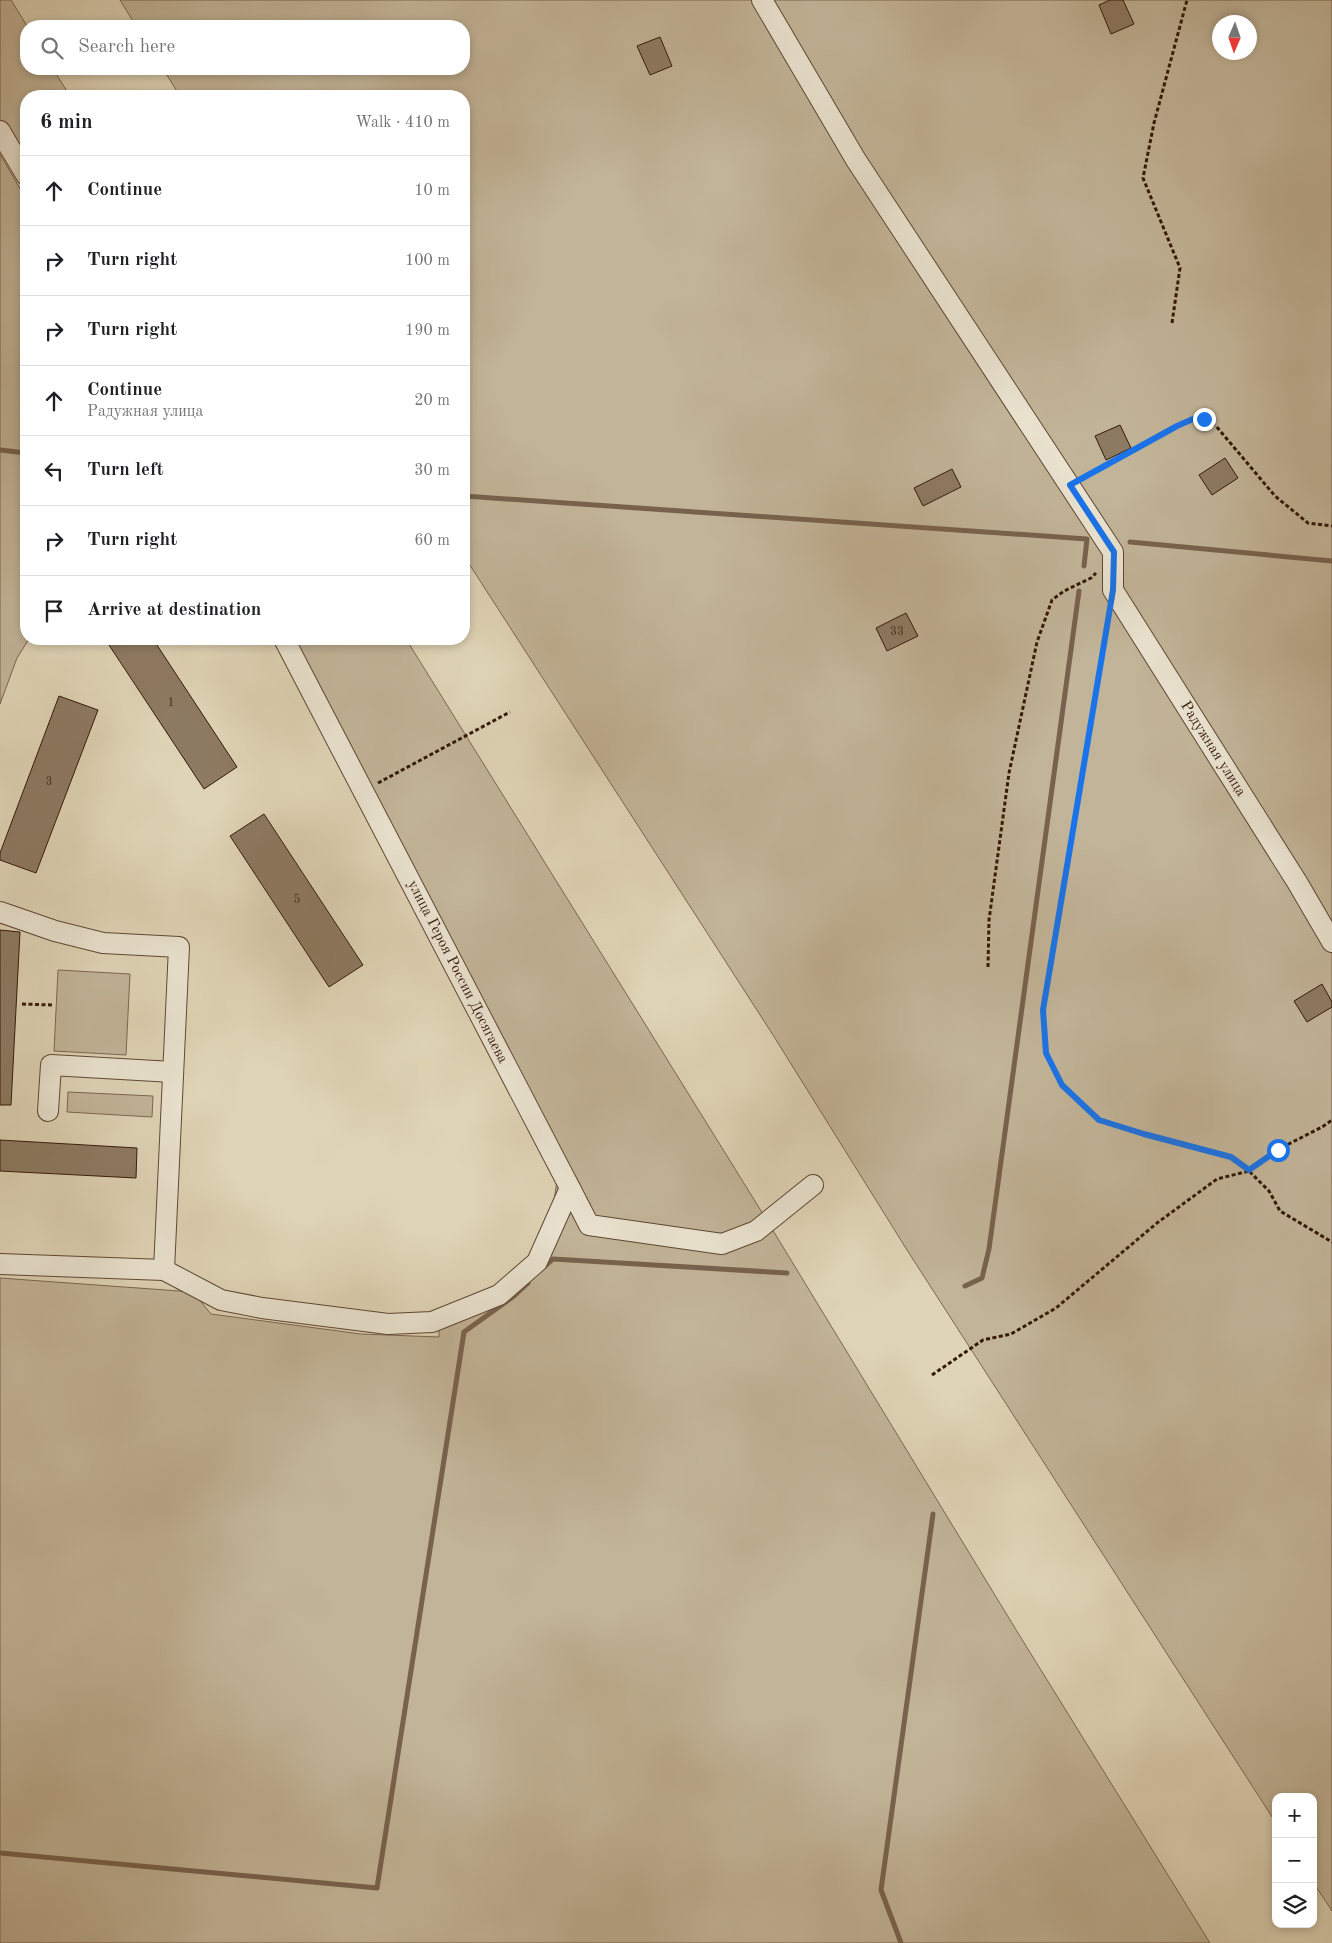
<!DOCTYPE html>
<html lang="en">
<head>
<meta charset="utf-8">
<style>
	:root { --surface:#fff; --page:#f6f6f6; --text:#202124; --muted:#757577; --line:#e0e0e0 }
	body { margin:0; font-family:"Old Standard TT",serif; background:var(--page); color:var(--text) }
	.controls { position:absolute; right:15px; bottom:15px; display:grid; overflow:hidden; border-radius:10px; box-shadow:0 2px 8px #0003 }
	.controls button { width:45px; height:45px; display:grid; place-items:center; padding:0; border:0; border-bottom:1px solid var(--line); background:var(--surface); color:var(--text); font:25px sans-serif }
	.compass { position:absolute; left:1212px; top:15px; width:45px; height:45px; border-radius:50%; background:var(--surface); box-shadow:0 2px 8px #0003; rotate:182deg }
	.stop { position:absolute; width:15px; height:15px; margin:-11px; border:4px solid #1a73e8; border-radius:50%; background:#fff }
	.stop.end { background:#1a73e8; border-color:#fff; box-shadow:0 1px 5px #0008 }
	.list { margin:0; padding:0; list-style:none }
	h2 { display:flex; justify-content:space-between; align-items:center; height:65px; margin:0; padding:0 20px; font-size:21px }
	h2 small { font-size:16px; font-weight:400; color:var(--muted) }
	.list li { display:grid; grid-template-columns:32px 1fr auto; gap:15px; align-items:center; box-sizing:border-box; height:70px; padding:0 20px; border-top:1px solid var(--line) }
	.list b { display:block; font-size:19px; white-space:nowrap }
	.list p { margin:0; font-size:16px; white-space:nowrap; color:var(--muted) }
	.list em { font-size:16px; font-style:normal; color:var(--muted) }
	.icon { flex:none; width:28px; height:28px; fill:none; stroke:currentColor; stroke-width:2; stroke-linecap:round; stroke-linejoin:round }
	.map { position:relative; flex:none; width:1332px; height:1943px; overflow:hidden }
	.search { position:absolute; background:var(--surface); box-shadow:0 2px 8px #0003; left:20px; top:20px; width:450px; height:55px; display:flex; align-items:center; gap:12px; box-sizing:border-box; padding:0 18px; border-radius:20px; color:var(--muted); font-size:19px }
	.panel { position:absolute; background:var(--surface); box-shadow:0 2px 8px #0003; left:20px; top:90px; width:450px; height:555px; border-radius:20px }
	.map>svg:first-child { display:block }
</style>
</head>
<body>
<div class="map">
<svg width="1332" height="1943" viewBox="0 0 1332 1943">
	<rect width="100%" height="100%" fill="#dfd4b6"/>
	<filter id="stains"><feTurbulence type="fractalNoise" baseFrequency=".004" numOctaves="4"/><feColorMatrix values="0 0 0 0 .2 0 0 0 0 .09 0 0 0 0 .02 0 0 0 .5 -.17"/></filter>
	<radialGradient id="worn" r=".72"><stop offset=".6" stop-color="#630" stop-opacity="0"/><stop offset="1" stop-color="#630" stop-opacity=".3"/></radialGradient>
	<g fill="#c2b498" stroke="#7b6650" fill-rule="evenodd">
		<path d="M 0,0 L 11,0 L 27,26 L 26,69 L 53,69 L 70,96 L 26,96 L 26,171 L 0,123 Z"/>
		<path d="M 120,0 L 1332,0 L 1332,1911 L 1313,1882 L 1313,1797 L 1276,1797 L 1276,1823 L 907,1250 L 773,1035 L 464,556 L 464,96 L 180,96 L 163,69 L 464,69 L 464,26 L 136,26 ZM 1220,22 L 1250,22 L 1250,52 L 1220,52 Z"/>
		<path d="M 0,154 L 26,199 L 26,639 L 29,639 L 17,658 L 0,704 Z"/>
		<path d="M 279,639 L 406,639 L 755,1201 L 1018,1633 L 1210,1943 L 0,1943 L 0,1278 L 193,1292 L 211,1314 L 361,1334 L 439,1337 L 439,1312 L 499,1289 L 539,1246 L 552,1214 L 557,1180 Z"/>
		<path d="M 58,970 L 130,974 L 126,1055 L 54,1051 Z"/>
		<path d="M 68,1092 L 153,1096 L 152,1117 L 67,1112 Z"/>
	</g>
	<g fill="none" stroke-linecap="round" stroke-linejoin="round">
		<g stroke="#78624d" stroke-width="5">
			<path d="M 0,450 L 26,453"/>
			<path d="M 464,496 L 1087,539 L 1084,566"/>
			<path d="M 1130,542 L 1332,561"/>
			<path d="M 543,1268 L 553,1259 L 787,1273"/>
			<path d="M 965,1286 L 982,1278 L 989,1249 L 1079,591"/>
			<path d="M 0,1853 L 377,1888 L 464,1332 L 514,1296 L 528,1283"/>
			<path d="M 901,1943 L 881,1890 L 933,1514"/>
		</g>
	</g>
	<g fill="#8d7a62" stroke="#341808">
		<path d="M 1110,0 L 1123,0 L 1134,24 L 1111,34 L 1099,5 Z"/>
		<path d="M 660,37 L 672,66 L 650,75 L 637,46 Z"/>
		<path d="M 1120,425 L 1131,448 L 1106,460 L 1095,436 Z"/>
		<path d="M 1225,458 L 1238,478 L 1212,495 L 1199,475 Z"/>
		<path d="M 952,469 L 961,487 L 923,506 L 914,488 Z"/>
		<path d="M 906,613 L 918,636 L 887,651 L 876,628 Z"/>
		<path d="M 105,639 L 153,639 L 237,767 L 204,789 Z"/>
		<path d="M 59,696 L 98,710 L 36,873 L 0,860 L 0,853 Z"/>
		<path d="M 264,814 L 363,965 L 329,987 L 230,836 Z"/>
		<path d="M 0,930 L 20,932 L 11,1105 L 0,1105 Z"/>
		<path d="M 1322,984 L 1332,1002 L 1332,1007 L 1307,1022 L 1294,1001 Z"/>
		<path d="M 0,1140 L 137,1148 L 136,1178 L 0,1171 Z"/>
	</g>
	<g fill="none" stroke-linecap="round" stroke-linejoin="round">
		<defs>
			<g id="minor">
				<path id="s1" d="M 762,0 L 856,160 L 1113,552 L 1113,590 L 1297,882 L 1332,942"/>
				<path d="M 0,131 L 26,175"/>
				<path d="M 0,912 L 55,931 L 103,943 L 179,947 L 164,1270"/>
				<path d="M 48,1111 L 51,1065 L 173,1072"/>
				<path d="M 570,1188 L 589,1225 L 722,1244 L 756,1231 L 813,1185"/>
				<path d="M 0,1264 L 164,1270 L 221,1300 L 262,1308 L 388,1324 L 432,1322 L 499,1295 L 537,1262 L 570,1188 L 284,639"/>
			</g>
		</defs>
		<use href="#minor" stroke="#5f4734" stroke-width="22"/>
		<g stroke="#341808" stroke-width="3" stroke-dasharray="4 2.5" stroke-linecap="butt">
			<path d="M 1172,323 L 1180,268 L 1143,178 L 1154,123 L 1187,0"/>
			<path d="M 1084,478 L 1177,426 C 1194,418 1199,416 1216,426 L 1275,496 L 1308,523 L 1332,526"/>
			<path d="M 1109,617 L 1043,1010 L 1046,1053 L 1062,1085 L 1099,1120 L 1144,1135 L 1231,1157 L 1249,1171 L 1269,1191 L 1280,1211 L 1332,1242"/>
			<path d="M 378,783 L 510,712"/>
			<path d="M 988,967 L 989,920 L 1009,773 L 1037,642 L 1052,600 L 1064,591 L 1091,578 L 1096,573"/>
			<path d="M 22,1004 L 52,1005"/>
			<path d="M 932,1375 L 983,1340 L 1011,1334 L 1056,1308 L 1157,1223 L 1217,1179 L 1249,1171 L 1277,1150 L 1322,1127 L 1332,1120"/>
		</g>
		<use href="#minor" stroke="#eae3d0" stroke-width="20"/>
	</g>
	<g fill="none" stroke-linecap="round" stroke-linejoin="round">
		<path stroke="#1a73e8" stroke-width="6" d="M 1204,419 L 1193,419 L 1177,426 L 1070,485 L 1114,552 L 1113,590 L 1043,1010 L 1046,1053 L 1062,1085 L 1099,1120 L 1144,1134 L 1231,1157 L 1249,1170 L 1278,1150"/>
	</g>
	<g text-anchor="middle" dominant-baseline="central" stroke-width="4" stroke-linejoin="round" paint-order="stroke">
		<g font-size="12" fill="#4a301e">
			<text x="897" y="632">33</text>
			<text x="171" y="703">1</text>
			<text x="49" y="782">3</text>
			<text x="297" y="900">5</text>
		</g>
		<g font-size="15" fill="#341808" stroke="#eae3d0">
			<text stroke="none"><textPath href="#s1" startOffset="880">Радужная улица</textPath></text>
			<text transform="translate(457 972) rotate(63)">улица Героя России Досягаева</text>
		</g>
	</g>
	<rect width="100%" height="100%" filter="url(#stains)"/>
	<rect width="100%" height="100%" fill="url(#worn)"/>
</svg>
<div class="controls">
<button>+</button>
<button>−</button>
<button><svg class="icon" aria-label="layers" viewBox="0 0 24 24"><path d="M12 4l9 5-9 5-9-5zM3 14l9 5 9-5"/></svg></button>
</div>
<svg class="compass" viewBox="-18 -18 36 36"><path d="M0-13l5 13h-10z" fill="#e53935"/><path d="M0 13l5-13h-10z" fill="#757577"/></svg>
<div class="stop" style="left:1278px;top:1150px"></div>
<div class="stop end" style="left:1204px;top:419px"></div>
<div class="search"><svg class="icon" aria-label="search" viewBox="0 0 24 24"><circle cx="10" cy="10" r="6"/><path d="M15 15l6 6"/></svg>Search here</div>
<section class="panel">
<h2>6 min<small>Walk · 410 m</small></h2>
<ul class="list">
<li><svg class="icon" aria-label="ahead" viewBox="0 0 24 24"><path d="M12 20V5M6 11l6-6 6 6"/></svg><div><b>Continue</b></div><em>10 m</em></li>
<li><svg class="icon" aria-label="right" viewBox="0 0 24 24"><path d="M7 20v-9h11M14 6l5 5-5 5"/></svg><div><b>Turn right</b></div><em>100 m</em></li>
<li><svg class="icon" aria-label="right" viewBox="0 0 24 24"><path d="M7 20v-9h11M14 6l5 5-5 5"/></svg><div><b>Turn right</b></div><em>190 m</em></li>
<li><svg class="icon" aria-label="ahead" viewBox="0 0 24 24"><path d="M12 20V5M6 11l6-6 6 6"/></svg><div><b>Continue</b><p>Радужная улица</p></div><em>20 m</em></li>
<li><svg class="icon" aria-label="left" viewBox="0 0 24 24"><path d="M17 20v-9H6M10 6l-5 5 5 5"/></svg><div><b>Turn left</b></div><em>30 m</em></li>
<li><svg class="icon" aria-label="right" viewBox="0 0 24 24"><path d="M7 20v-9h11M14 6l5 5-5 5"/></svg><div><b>Turn right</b></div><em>60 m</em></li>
<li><svg class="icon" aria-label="arrive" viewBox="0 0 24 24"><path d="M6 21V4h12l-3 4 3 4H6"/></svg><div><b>Arrive at destination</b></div></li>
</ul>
</section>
</div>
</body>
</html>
